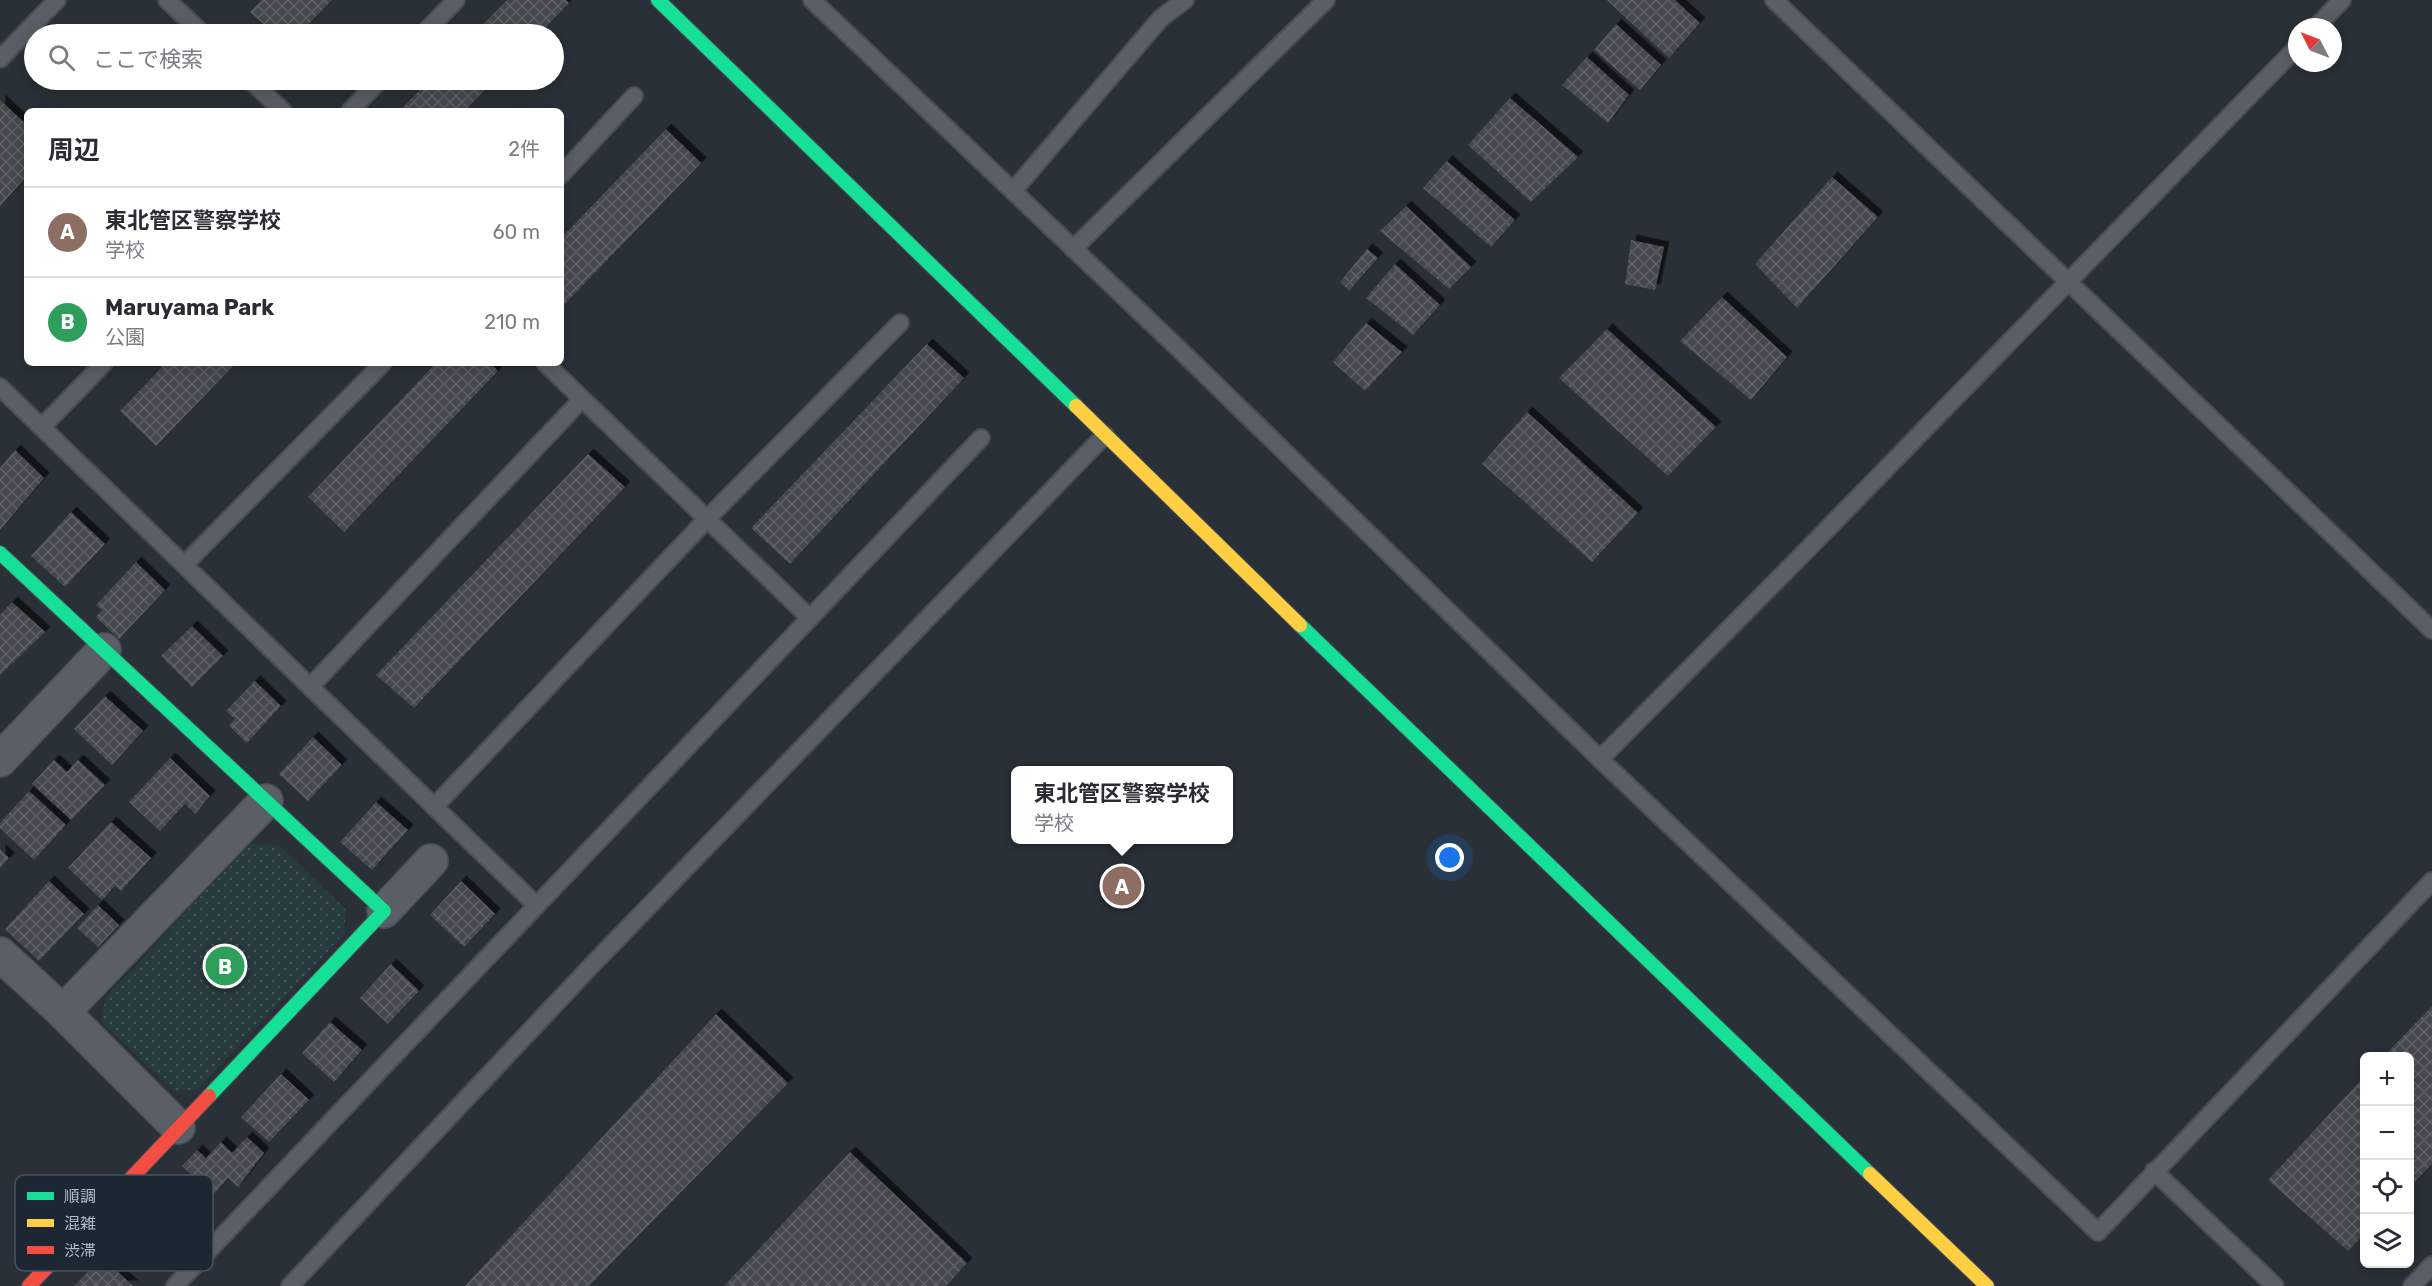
<!DOCTYPE html>
<html lang="ja">
<head>
<meta charset="utf-8">
<style>
	:root { --surface:#fff; --page:#f2f2f3; --text:#2b2b33; --muted:#7c7c81; --line:#e1e1e2; --accent:#0f766e }
	body { margin:0; font-family:Rubik,"Noto Sans JP",sans-serif; background:var(--page); color:var(--text) }
	.controls { position:absolute; right:18px; bottom:18px; display:grid; overflow:hidden; border-radius:9px; box-shadow:0 3px 15px #0003 }
	.controls button { width:54px; height:54px; display:grid; place-items:center; padding:0; border:0; border-bottom:2px solid var(--line); background:var(--surface); color:var(--text); font:30px sans-serif }
	.compass { position:absolute; left:2288px; top:18px; width:54px; height:54px; border-radius:50%; background:var(--surface); box-shadow:0 3px 15px #0003; rotate:312deg }
	.you { position:absolute; left:1450px; top:858px; width:21px; height:21px; margin:-15px; border:4px solid #fff; border-radius:50%; background:#1a73e8; box-shadow:0 0 0 9px #1a73e833 }
	.badge { display:grid; place-items:center; width:39px; height:39px; border-radius:50%; background:var(--accent); color:#fff; font-size:20px; font-weight:700 }
	.pin { position:absolute; translate:-50% -50%; border:3px solid #fff; box-shadow:0 2px 6px #0006 }
	.popup { position:absolute; left:1011px; top:766px; width:222px; height:78px; box-sizing:border-box; display:grid; place-content:center; border-radius:9px; background:var(--surface); filter:drop-shadow(0 2px 4px #0005); font-size:20px; white-space:nowrap; color:var(--muted) }
	.popup b { font-size:22px; color:var(--text) }
	.popup::after { content:''; position:absolute; left:50%; top:100%; margin-left:-12px; border:12px solid transparent; border-top-color:var(--surface) }
	.list { margin:0; padding:0; list-style:none }
	h2 { display:flex; justify-content:space-between; align-items:center; height:78px; margin:0; padding:0 24px; font-size:26px }
	h2 small { font-size:20px; font-weight:400; color:var(--muted) }
	.list li { display:grid; grid-template-columns:39px 1fr auto; gap:18px; align-items:center; box-sizing:border-box; height:90px; padding:0 24px; border-top:2px solid var(--line) }
	.list b { display:block; font-size:22px; white-space:nowrap }
	.list p { margin:0; font-size:20px; white-space:nowrap; color:var(--muted) }
	.list em { font-size:20px; font-style:normal; color:var(--muted) }
	.icon { flex:none; width:33px; height:33px; fill:none; stroke:currentColor; stroke-width:2; stroke-linecap:round; stroke-linejoin:round }
	.map { position:relative; flex:none; width:2432px; height:1286px; overflow:hidden }
	.search { position:absolute; background:var(--surface); box-shadow:0 3px 15px #0003; left:24px; top:24px; width:540px; height:66px; display:flex; align-items:center; gap:15px; box-sizing:border-box; padding:0 21px; border-radius:33px; color:var(--muted); font-size:22px }
	.panel { position:absolute; background:var(--surface); box-shadow:0 3px 15px #0003; left:24px; top:108px; width:540px; height:258px; border-radius:9px }
	.map>svg:first-child { display:block }
</style>
</head>
<body>
<div class="map">
<svg width="2432" height="1286" viewBox="0 0 2432 1286">
	<defs>
		<pattern id="green-dots" width="8" height="8" patternUnits="userSpaceOnUse" patternTransform="scale(1.5)"><rect width="8" height="8" fill="#273a3e"/><path d="M2 2h.1M6 6h.1" fill="none" stroke="#445559" stroke-width="1.8" stroke-linecap="round"/></pattern>
		<pattern id="building-cross-hatch" width="8" height="8" patternUnits="userSpaceOnUse" patternTransform="scale(1.5)"><rect width="8" height="8" fill="#444950"/><path d="M0 0l8 8M0 8l8-8" fill="none" stroke="#5d6168"/></pattern>
		<filter id="shadow"><feDropShadow dx="5.5" dy="-5.5" stdDeviation="0" flood-color="#0009"/></filter>
	</defs>
	<rect width="100%" height="100%" fill="#2a3038"/>
	<path fill="url(#green-dots)" d="M 250,844 L 279,845 L 346,910 L 344,934 L 197,1090 L 174,1091 L 102,1023 L 105,998 Z"/>
	<g fill="url(#building-cross-hatch)" filter="url(#shadow)">
		<path d="M 262,0 L 332,0 L 299,34 L 274,34 L 250,12 Z"/>
		<path d="M 507,0 L 566,0 L 569,3 L 539,34 L 473,34 Z"/>
		<path d="M 1607,0 L 1675,0 L 1700,23 L 1669,58 Z"/>
		<path d="M 1616,24 L 1661,65 L 1640,90 L 1594,50 Z"/>
		<path d="M 1587,57 L 1629,95 L 1608,123 L 1562,85 Z"/>
		<path d="M 430,80 L 495,80 L 464,111 L 399,111 Z"/>
		<path d="M 1510,98 L 1578,157 L 1531,202 L 1468,145 Z"/>
		<path d="M 0,100 L 27,125 L 27,176 L 0,206 Z"/>
		<path d="M 666,129 L 701,163 L 561,308 L 561,238 Z"/>
		<path d="M 1447,161 L 1515,220 L 1491,247 L 1423,188 Z"/>
		<path d="M 1832,177 L 1878,217 L 1797,308 L 1755,264 Z"/>
		<path d="M 1406,206 L 1471,267 L 1449,289 L 1380,231 Z"/>
		<path d="M 1631,240 L 1664,247 L 1655,290 L 1625,284 Z"/>
		<path d="M 1367,249 L 1378,258 L 1349,291 L 1340,282 Z"/>
		<path d="M 1395,264 L 1440,305 L 1413,335 L 1366,298 Z"/>
		<path d="M 1722,297 L 1787,357 L 1751,400 L 1680,341 Z"/>
		<path d="M 1366,323 L 1402,352 L 1365,391 L 1333,362 Z"/>
		<path d="M 1607,329 L 1716,427 L 1668,476 L 1559,378 Z"/>
		<path d="M 927,344 L 964,378 L 790,564 L 751,528 Z"/>
		<path d="M 166,363 L 236,363 L 156,446 L 120,411 Z"/>
		<path d="M 436,363 L 490,363 L 498,371 L 344,532 L 308,497 Z"/>
		<path d="M 1527,412 L 1638,513 L 1592,562 L 1482,464 Z"/>
		<path d="M 15,450 L 44,478 L 0,530 L 0,468 Z"/>
		<path d="M 588,454 L 625,487 L 414,708 L 376,675 Z"/>
		<path d="M 71,512 L 105,544 L 65,587 L 31,556 Z"/>
		<path d="M 136,562 L 165,590 L 119,639 L 96,617 L 102,610 L 96,605 Z"/>
		<path d="M 12,602 L 45,632 L 0,675 L 0,615 Z"/>
		<path d="M 192,626 L 223,656 L 192,687 L 161,656 Z"/>
		<path d="M 255,681 L 281,706 L 247,743 L 229,726 L 235,719 L 226,711 Z"/>
		<path d="M 105,696 L 143,731 L 112,765 L 74,729 Z"/>
		<path d="M 313,737 L 342,765 L 308,801 L 279,774 Z"/>
		<path d="M 170,758 L 210,796 L 195,814 L 185,804 L 160,831 L 129,802 Z"/>
		<path d="M 54,760 L 67,772 L 78,760 L 105,785 L 71,820 L 32,784 Z"/>
		<path d="M 29,791 L 66,825 L 34,860 L 0,828 L 0,823 Z"/>
		<path d="M 376,802 L 408,830 L 372,870 L 340,842 Z"/>
		<path d="M 111,822 L 151,858 L 121,891 L 115,886 L 102,900 L 68,868 Z"/>
		<path d="M 0,849 L 9,858 L 0,868 Z"/>
		<path d="M 49,881 L 84,914 L 39,961 L 5,929 Z"/>
		<path d="M 461,881 L 495,914 L 464,947 L 430,915 Z"/>
		<path d="M 98,905 L 119,925 L 98,947 L 77,928 Z"/>
		<path d="M 391,964 L 419,991 L 388,1024 L 360,998 Z"/>
		<path d="M 2432,1006 L 2432,1164 L 2410,1187 L 2410,1056 L 2384,1056 Z"/>
		<path d="M 716,1014 L 788,1083 L 589,1286 L 465,1286 Z"/>
		<path d="M 330,1022 L 362,1050 L 334,1082 L 302,1053 Z"/>
		<path d="M 281,1074 L 309,1100 L 269,1142 L 241,1117 Z"/>
		<path d="M 2364,1077 L 2364,1234 L 2348,1251 L 2268,1180 Z"/>
		<path d="M 247,1137 L 264,1153 L 238,1187 L 228,1178 L 213,1195 L 182,1166 L 197,1150 L 206,1158 L 221,1142 L 232,1153 Z"/>
		<path d="M 850,1152 L 967,1263 L 946,1286 L 724,1286 Z"/>
		<path d="M 165,1197 L 198,1228 L 164,1265 L 130,1234 Z"/>
		<path d="M 102,1257 L 133,1286 L 74,1286 Z"/>
	</g>
	<g fill="none" stroke-linecap="round" stroke-linejoin="round">
		<defs>
			<g id="lane">
				<path d="M 167,0 L 203,34"/>
				<path d="M 812,0 L 1179,349 L 1600,759 L 2098,1232 L 2432,881"/>
				<path d="M 1774,0 L 2432,630"/>
				<path d="M 2316,27 L 2342,0"/>
				<path d="M 423,34 L 456,0"/>
				<path d="M 0,59 L 57,0"/>
				<path d="M 250,80 L 283,111"/>
				<path d="M 350,111 L 380,80"/>
				<path d="M 561,175 L 634,96"/>
				<path d="M 1013,191 L 1161,18 L 1185,0"/>
				<path d="M 1073,249 L 1326,0"/>
				<path d="M 545,363 L 810,618"/>
				<path d="M 0,387 L 536,905"/>
				<path d="M 42,427 L 104,363"/>
				<path d="M 184,565 L 383,363"/>
				<path d="M 310,687 L 582,399"/>
				<path d="M 1600,759 L 1801,556 L 2297,47"/>
				<path d="M 434,807 L 707,519 L 900,323"/>
				<path d="M 2154,1171 L 2275,1286"/>
				<path d="M 175,1286 L 981,438"/>
				<path d="M 290,1286 L 591,966 L 1105,435"/>
				<path d="M 2412,1286 L 2432,1265"/>
			</g>
			<g id="street">
				<path d="M 0,760 L 104,650"/>
				<path d="M 384,911 L 431,861"/>
				<path d="M 0,954 L 63,1012 L 178,1127"/>
				<path d="M 63,1012 L 266,801"/>
			</g>
			<g id="fast">
				<path d="M 658,0 L 1076,406"/>
				<path d="M 0,553 L 384,911 L 209,1096"/>
				<path d="M 1300,625 L 1870,1174"/>
			</g>
			<g id="slow">
				<path d="M 1076,406 L 1300,625"/>
				<path d="M 1870,1174 L 1987,1286"/>
			</g>
			<path id="jam" d="M 29,1286 L 209,1096"/>
		</defs>
		<use href="#lane" stroke="#484c53" stroke-width="20"/>
		<use href="#street" stroke="#484c53" stroke-width="36"/>
		<use href="#fast" stroke="#484c53" stroke-width="16"/>
		<use href="#slow" stroke="#484c53" stroke-width="16"/>
		<use href="#jam" stroke="#484c53" stroke-width="16"/>
		<use href="#lane" stroke="#5a5e66" stroke-width="16"/>
		<use href="#street" stroke="#5a5e66" stroke-width="33"/>
		<use href="#fast" stroke="#16e098" stroke-width="14"/>
		<use href="#slow" stroke="#ffcf43" stroke-width="14"/>
		<use href="#jam" stroke="#f24e42" stroke-width="14"/>
	</g>
	<rect x="15" y="1175" width="198" height="96" rx="9" fill="#1d2633" stroke="#4a5360" stroke-width="1.5"/>
	<rect x="27" y="1192" width="27" height="8" fill="#16e098"/>
	<rect x="27" y="1219" width="27" height="8" fill="#ffcf43"/>
	<rect x="27" y="1246" width="27" height="8" fill="#f24e42"/>
	<g font-size="16" fill="#b4bcc9">
		<text x="64" y="1202">順調</text>
		<text x="64" y="1229">混雑</text>
		<text x="64" y="1256">渋滞</text>
	</g>
</svg>
<div class="controls">
<button>+</button>
<button>−</button>
<button><svg class="icon" aria-label="locate" viewBox="0 0 24 24"><circle cx="12" cy="12" r="6"/><path d="M12 2v4M12 18v4M2 12h4M18 12h4"/></svg></button>
<button><svg class="icon" aria-label="layers" viewBox="0 0 24 24"><path d="M12 4l9 5-9 5-9-5zM3 14l9 5 9-5"/></svg></button>
</div>
<svg class="compass" viewBox="-18 -18 36 36"><path d="M0-13l5 13h-10z" fill="#e53935"/><path d="M0 13l5-13h-10z" fill="#7c7c81"/></svg>
<div class="you"></div>
<div class="pin badge" style="left:1122px;top:886px;background:#8d6e63">A</div>
<div class="popup"><b>東北管区警察学校</b>学校</div>
<div class="pin badge" style="left:225px;top:966px;background:#2e9e5b">B</div>
<div class="search"><svg class="icon" aria-label="search" viewBox="0 0 24 24"><circle cx="10" cy="10" r="6"/><path d="M15 15l6 6"/></svg>ここで検索</div>
<section class="panel">
<h2>周辺<small>2件</small></h2>
<ul class="list">
<li><span class="badge" style="background:#8d6e63">A</span><div><b>東北管区警察学校</b><p>学校</p></div><em>60 m</em></li>
<li><span class="badge" style="background:#2e9e5b">B</span><div><b>Maruyama Park</b><p>公園</p></div><em>210 m</em></li>
</ul>
</section>
</div>
</body>
</html>
